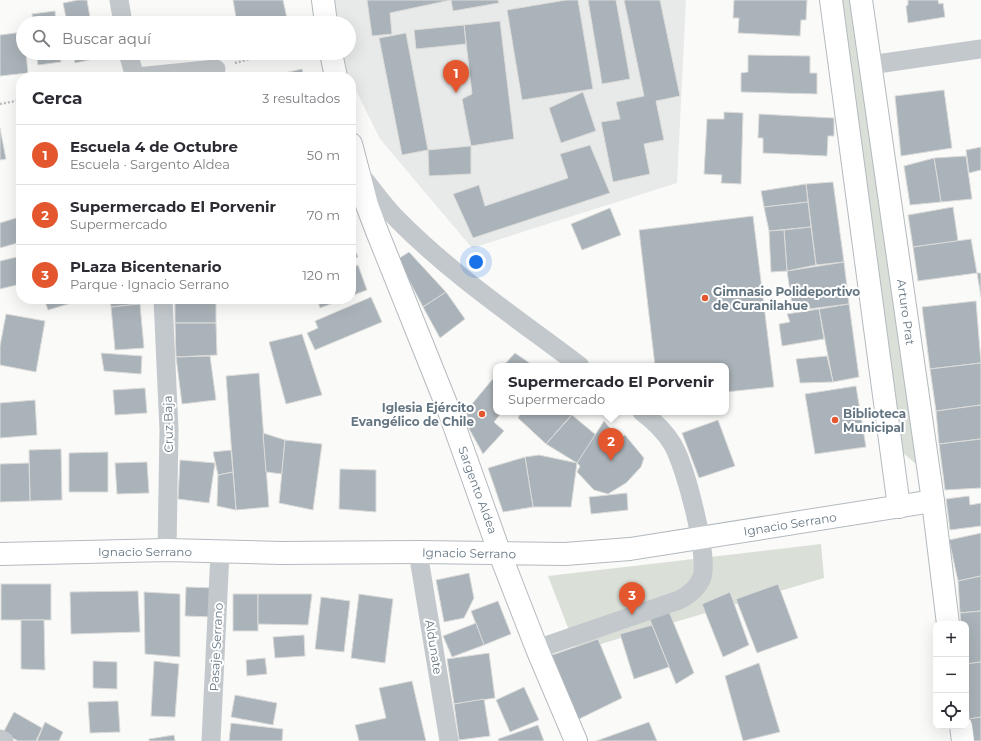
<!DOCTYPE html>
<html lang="es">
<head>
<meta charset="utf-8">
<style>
	:root { --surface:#fff; --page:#f7f7f7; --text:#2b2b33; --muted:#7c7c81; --line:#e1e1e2; --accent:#e4572e }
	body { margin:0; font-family:Montserrat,sans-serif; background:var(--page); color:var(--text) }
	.controls { position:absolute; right:12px; bottom:12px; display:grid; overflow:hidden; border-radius:8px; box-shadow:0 4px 16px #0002 }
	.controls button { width:36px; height:36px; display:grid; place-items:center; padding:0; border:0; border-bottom:1px solid var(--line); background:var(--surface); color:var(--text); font:20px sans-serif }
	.you { position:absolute; left:476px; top:262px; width:14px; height:14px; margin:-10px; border:3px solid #fff; border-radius:50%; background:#1a73e8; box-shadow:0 0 0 6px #1a73e833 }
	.badge { display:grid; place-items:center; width:26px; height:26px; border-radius:50%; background:var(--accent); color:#fff; font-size:13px; font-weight:700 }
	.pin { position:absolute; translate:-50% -33px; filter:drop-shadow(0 1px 2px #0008) }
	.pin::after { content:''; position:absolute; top:21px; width:14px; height:12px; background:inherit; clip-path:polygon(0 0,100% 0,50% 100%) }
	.popup { position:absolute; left:493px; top:363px; width:236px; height:52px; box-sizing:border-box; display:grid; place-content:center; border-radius:8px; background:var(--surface); filter:drop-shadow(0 1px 3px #0005); font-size:13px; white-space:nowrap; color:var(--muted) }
	.popup b { font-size:15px; color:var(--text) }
	.popup::after { content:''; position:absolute; left:50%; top:100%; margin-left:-8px; border:8px solid transparent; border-top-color:var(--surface) }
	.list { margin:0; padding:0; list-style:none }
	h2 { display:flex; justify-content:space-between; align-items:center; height:52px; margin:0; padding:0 16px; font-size:17px }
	h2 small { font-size:13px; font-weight:400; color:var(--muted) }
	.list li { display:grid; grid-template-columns:26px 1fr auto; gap:12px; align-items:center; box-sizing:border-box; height:60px; padding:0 16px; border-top:1px solid var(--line) }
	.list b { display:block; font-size:15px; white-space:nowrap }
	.list p { margin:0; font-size:13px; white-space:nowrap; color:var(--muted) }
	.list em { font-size:13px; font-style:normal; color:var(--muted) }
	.icon { flex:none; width:22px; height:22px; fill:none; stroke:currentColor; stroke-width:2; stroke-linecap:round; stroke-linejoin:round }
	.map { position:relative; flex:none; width:981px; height:741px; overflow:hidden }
	.search { position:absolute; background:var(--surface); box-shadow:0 4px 16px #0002; left:16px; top:16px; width:340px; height:44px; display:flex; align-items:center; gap:10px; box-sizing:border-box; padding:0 14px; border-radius:22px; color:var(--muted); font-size:15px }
	.panel { position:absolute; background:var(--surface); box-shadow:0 4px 16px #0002; left:16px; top:72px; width:340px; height:232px; border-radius:16px }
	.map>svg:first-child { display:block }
</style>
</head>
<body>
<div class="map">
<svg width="981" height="741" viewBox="0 0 981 741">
	<rect width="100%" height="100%" fill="#fafaf8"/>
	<path fill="#e8e9e9" d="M 334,0 L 686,0 L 677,183 L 472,248 L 380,139 L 347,72 L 343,53 L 349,53 L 349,23 L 338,23 Z"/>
	<g fill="#dadfd7">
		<path d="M 841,0 L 852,0 L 916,464 L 902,452 Z"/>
		<path d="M 821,544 L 824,578 L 577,651 L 548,576 Z"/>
	</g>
	<g fill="#aab3b9" stroke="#dcdcda">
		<path d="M 78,0 L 87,0 L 91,23 L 67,23 L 63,3 Z"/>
		<path d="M 233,0 L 283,0 L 288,23 L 237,23 Z"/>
		<path d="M 367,0 L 451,0 L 390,13 L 392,34 L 372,36 Z"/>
		<path d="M 451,0 L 498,0 L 499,3 L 453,11 Z"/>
		<path d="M 566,0 L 578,0 L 593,89 L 522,100 L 507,10 Z"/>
		<path d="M 588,0 L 616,0 L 630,79 L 602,84 Z"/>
		<path d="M 624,0 L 660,0 L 680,96 L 656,101 L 664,140 L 644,144 L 650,174 L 613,182 L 601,122 L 620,119 L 616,102 L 644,96 Z"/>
		<path d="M 734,0 L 807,0 L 806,20 L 801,20 L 800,36 L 738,33 L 739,18 L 733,18 Z"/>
		<path d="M 908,0 L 938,0 L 939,4 L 943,3 L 945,17 L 908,23 L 906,6 L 908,5 Z"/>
		<path d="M 55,11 L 56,23 L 33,23 L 32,14 Z"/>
		<path d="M 500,21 L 514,139 L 471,146 L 462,99 L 472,94 L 464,25 Z"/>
		<path d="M 464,25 L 466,44 L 416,49 L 414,30 Z"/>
		<path d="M 23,32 L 23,53 L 26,53 L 28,73 L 0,76 L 0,35 Z"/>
		<path d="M 406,33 L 428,150 L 402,155 L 379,38 Z"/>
		<path d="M 36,53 L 60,53 L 61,62 L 38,65 Z"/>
		<path d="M 73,53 L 97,53 L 98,58 L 75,63 Z"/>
		<path d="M 748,55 L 810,56 L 810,73 L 817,73 L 817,94 L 741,92 L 741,73 L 748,72 Z"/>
		<path d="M 302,69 L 304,77 L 268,77 Z"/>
		<path d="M 944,90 L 952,148 L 901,156 L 895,96 Z"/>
		<path d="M 583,92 L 596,131 L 561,143 L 549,108 Z"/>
		<path d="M 724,112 L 743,113 L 741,184 L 721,183 L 722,175 L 704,174 L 707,119 L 724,119 Z"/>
		<path d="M 759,114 L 834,118 L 834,136 L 828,136 L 827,156 L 763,153 L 763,138 L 758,138 Z"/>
		<path d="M 0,128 L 6,159 L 0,160 Z"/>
		<path d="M 590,145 L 610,193 L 473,238 L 453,194 L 479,185 L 485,206 L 568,178 L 560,154 Z"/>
		<path d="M 471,146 L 471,174 L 429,176 L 428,150 Z"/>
		<path d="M 981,147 L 981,170 L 969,173 L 966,150 Z"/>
		<path d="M 966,156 L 972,199 L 941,202 L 934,158 Z"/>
		<path d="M 934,158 L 941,202 L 910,205 L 904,166 Z"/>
		<path d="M 833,182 L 844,262 L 816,265 L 806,184 Z"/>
		<path d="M 806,184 L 808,202 L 764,207 L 761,191 Z"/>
		<path d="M 808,202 L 811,227 L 769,231 L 764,207 Z"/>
		<path d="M 953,207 L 958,241 L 913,247 L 908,215 Z"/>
		<path d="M 610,208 L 621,235 L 582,250 L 571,224 Z"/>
		<path d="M 753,216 L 774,387 L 726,392 L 726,366 L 655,366 L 639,230 Z"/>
		<path d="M 19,217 L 21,223 L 21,242 L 0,248 L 0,223 Z"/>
		<path d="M 811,227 L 816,265 L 787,271 L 784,230 Z"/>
		<path d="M 784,230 L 787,271 L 771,272 L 769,231 Z"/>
		<path d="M 971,239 L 977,273 L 918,281 L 913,247 Z"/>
		<path d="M 351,241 L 358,257 L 351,259 Z"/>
		<path d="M 409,252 L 446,292 L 423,307 L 398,259 Z"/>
		<path d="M 21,256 L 21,284 L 0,289 L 0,261 Z"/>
		<path d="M 844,262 L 849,304 L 793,311 L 787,271 Z"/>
		<path d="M 358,265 L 367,290 L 351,296 L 351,268 Z"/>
		<path d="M 977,273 L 981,273 L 981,297 Z"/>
		<path d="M 446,292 L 465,319 L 440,338 L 423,307 Z"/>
		<path d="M 371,297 L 382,322 L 315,350 L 307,333 L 318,328 L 315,321 Z"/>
		<path d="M 44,299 L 74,299 L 75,302 L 48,310 Z"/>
		<path d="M 110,299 L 140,299 L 140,304 L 111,307 Z"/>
		<rect x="175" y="299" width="41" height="24"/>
		<path d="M 317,299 L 344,299 L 320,308 Z"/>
		<path d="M 976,301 L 981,363 L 930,369 L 922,307 Z"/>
		<path d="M 140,304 L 144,348 L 115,350 L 111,307 Z"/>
		<path d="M 849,304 L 859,377 L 833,382 L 819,309 Z"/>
		<path d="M 819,309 L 824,339 L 782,346 L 779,324 L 790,322 L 787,314 Z"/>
		<path d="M 6,314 L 45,321 L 36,372 L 0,365 L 0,346 Z"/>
		<path d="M 175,323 L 216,323 L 217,355 L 176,357 Z"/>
		<path d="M 302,334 L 322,395 L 286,404 L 269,342 Z"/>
		<path d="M 101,353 L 142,356 L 141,374 L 104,371 Z"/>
		<path d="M 515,353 L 534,366 L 503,366 Z"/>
		<path d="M 210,356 L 216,400 L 182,404 L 176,357 Z"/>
		<path d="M 827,356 L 833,382 L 800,383 L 796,359 Z"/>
		<path d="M 981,363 L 981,405 L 936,411 L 930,369 Z"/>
		<path d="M 259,373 L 269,507 L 236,510 L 226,376 Z"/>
		<path d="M 496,375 L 496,412 L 502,412 L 494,422 L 504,431 L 483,454 L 462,416 Z"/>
		<path d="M 856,386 L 866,447 L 815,454 L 805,394 Z"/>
		<path d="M 145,388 L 147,413 L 115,415 L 113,390 Z"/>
		<path d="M 35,400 L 37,435 L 0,438 L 0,403 Z"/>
		<path d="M 981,405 L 981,439 L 939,444 L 936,411 Z"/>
		<path d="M 521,412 L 574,412 L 546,444 L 518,418 Z"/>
		<path d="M 572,415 L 596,435 L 577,463 L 546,444 Z"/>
		<path d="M 718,420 L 735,466 L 699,478 L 682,433 Z"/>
		<path d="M 604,421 L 619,439 L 625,435 L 644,458 L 641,467 L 626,483 L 608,494 L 594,490 L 577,472 L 580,466 L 577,463 Z"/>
		<path d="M 263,433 L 285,440 L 282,474 L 266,472 Z"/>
		<path d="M 981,439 L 981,488 L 945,490 L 939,444 Z"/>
		<path d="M 285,440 L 322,444 L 313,510 L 279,503 Z"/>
		<path d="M 61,449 L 62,500 L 30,501 L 29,450 Z"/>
		<path d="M 231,450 L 233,472 L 218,475 L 213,452 Z"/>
		<path d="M 108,452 L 108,492 L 69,492 L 69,453 Z"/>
		<path d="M 539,455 L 577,463 L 571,507 L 533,507 L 525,457 Z"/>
		<path d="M 525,457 L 533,507 L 503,512 L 488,468 Z"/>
		<path d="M 180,460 L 215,463 L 209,503 L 178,499 Z"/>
		<path d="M 147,462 L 149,493 L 117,494 L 115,463 Z"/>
		<path d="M 29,463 L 30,501 L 0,502 L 0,464 Z"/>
		<path d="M 340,469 L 376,470 L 376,512 L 339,509 Z"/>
		<path d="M 233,472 L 236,510 L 217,506 L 218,475 Z"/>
		<path d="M 627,493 L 628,510 L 591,514 L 589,497 Z"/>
		<path d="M 969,496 L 970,505 L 981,503 L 981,526 L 950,530 L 946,499 Z"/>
		<path d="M 981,533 L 981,576 L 958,581 L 949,540 Z"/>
		<path d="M 469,573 L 474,598 L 464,618 L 444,622 L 436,580 Z"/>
		<path d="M 981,576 L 981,611 L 960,613 L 958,581 Z"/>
		<rect x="1" y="584" width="50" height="36"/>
		<path d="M 778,584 L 798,638 L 757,653 L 736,599 Z"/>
		<path d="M 186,587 L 214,588 L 213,617 L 185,616 Z"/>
		<path d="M 138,591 L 140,632 L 71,634 L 70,592 Z"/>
		<path d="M 144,592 L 180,594 L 180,657 L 145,654 Z"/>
		<path d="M 730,592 L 749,645 L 723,657 L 702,604 Z"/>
		<rect x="233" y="594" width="25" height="37"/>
		<path d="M 258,594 L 312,594 L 308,625 L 258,624 Z"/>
		<path d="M 359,594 L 393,599 L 385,663 L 351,658 Z"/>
		<path d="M 321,597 L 350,601 L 344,652 L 315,649 Z"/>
		<path d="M 498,601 L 511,634 L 484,645 L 471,611 Z"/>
		<path d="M 668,609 L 694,673 L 676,684 L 650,620 Z"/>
		<path d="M 981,611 L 981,662 L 966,664 L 966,624 L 961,624 L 960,613 Z"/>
		<path d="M 21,620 L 44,620 L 45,670 L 21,669 Z"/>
		<path d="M 476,623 L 484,645 L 452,657 L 443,636 Z"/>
		<path d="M 652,625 L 669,667 L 634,679 L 620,634 Z"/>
		<path d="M 304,635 L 305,656 L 275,658 L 273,637 Z"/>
		<path d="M 598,639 L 622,698 L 577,720 L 552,655 Z"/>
		<path d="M 489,653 L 495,698 L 454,704 L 447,659 Z"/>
		<path d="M 265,658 L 267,674 L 247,676 L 246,660 Z"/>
		<path d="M 93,661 L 117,662 L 117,689 L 93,688 Z"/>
		<path d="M 154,661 L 179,664 L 175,717 L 151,716 Z"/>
		<path d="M 981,662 L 981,717 L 969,719 L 966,664 Z"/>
		<path d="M 759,663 L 780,732 L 743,741 L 725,676 Z"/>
		<path d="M 412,681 L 426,741 L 359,741 L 355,725 L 386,718 L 379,688 Z"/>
		<path d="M 524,687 L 539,720 L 510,732 L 496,700 Z"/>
		<path d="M 235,695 L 277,703 L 273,725 L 231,717 Z"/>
		<path d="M 484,699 L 490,736 L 459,740 L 454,704 Z"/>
		<path d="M 118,701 L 120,732 L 90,733 L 88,702 Z"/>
		<path d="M 14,712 L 42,728 L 36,741 L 18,741 L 3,733 Z"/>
		<path d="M 981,717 L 981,741 L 972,741 L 969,719 Z"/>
		<path d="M 45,722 L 63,732 L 59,741 L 37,741 Z"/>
		<path d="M 649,722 L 657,741 L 596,741 Z"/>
		<path d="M 231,723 L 283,729 L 282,741 L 229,741 Z"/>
		<path d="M 538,725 L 544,741 L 499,741 L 498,739 Z"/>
		<path d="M 174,735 L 175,741 L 149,741 L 149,739 Z"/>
	</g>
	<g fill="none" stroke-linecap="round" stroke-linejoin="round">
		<defs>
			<g id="secondary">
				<path d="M 323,0 L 326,23"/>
				<path d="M 831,0 L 899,507"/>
				<path d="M 861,0 L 933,501 L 948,624"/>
				<path d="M 331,53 L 336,77"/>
				<path d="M 351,144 L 367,205 L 376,229 L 449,411 L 500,554 L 537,649 L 576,741"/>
				<path d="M 0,554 L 167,550 L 281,553 L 418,552 L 565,554 L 630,549 L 933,501"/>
				<path d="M 961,726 L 963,741"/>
			</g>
		</defs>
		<use href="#secondary" stroke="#b3babf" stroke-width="24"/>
		<g stroke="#bbbfc2" stroke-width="2.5" stroke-dasharray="2 2" stroke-linecap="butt">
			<path d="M 235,63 L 271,53"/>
			<path d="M 0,104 L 21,100"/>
		</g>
		<g stroke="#c3c8cc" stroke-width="19">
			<path d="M 119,0 L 123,23"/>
			<path d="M 128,53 L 135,77"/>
			<path d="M 870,65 L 981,49"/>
			<path d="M 137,77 L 216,69"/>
			<path d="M 358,172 C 371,187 383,205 397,219 C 452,275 518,319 580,366"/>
			<path d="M 163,299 L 169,430 L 167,550"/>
			<path d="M 418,552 L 449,741"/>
			<path d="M 537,649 L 679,600 C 689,595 698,588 702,577 C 709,555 685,466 673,445 C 665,431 654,421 642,412"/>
			<path d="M 0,739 L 4,741"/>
			<path d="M 211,741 L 220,552"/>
		</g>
		<use href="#secondary" stroke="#fff" stroke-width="22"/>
	</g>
	<g fill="#e4572e" stroke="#fff" stroke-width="1.5">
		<circle cx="705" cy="298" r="4"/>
		<circle cx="482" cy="414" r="4"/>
		<circle cx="835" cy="420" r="4"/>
	</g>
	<g text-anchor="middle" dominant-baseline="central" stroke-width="4" stroke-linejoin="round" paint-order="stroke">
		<g font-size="12" font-weight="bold" fill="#657683" stroke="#fff" text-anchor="start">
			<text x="713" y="291">Gimnasio Polideportivo<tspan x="713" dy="14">de Curanilahue</tspan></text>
			<text x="474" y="407" text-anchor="end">Iglesia Ejército<tspan x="474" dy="14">Evangélico de Chile</tspan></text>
			<text x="843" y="413">Biblioteca<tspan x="843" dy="14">Municipal</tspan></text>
		</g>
		<g font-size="12" fill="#657683" stroke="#fff">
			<text transform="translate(906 312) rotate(82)">Arturo Prat</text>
			<text transform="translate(168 424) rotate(-91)">Cruz Baja</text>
			<text transform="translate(478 490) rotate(70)">Sargento Aldea</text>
			<text transform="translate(790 524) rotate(-9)">Ignacio Serrano</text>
			<text x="145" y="551">Ignacio Serrano</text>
			<text transform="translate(469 553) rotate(1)">Ignacio Serrano</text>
			<text transform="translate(216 647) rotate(-87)">Pasaje Serrano</text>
			<text transform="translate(434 647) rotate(81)">Aldunate</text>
		</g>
	</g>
</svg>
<div class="controls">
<button>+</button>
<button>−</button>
<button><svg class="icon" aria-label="locate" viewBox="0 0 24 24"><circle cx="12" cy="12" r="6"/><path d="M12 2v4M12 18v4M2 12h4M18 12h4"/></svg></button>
</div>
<div class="you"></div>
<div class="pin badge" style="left:456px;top:93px">1</div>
<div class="pin badge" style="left:611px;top:461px">2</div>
<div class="popup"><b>Supermercado El Porvenir</b>Supermercado</div>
<div class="pin badge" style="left:632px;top:615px">3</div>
<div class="search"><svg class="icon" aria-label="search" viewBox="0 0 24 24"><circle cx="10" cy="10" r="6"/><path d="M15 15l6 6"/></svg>Buscar aquí</div>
<section class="panel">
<h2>Cerca<small>3 resultados</small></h2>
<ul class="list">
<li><span class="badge">1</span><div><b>Escuela 4 de Octubre</b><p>Escuela · Sargento Aldea</p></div><em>50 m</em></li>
<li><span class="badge">2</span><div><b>Supermercado El Porvenir</b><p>Supermercado</p></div><em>70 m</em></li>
<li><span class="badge">3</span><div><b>PLaza Bicentenario</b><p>Parque · Ignacio Serrano</p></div><em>120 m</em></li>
</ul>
</section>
</div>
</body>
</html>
